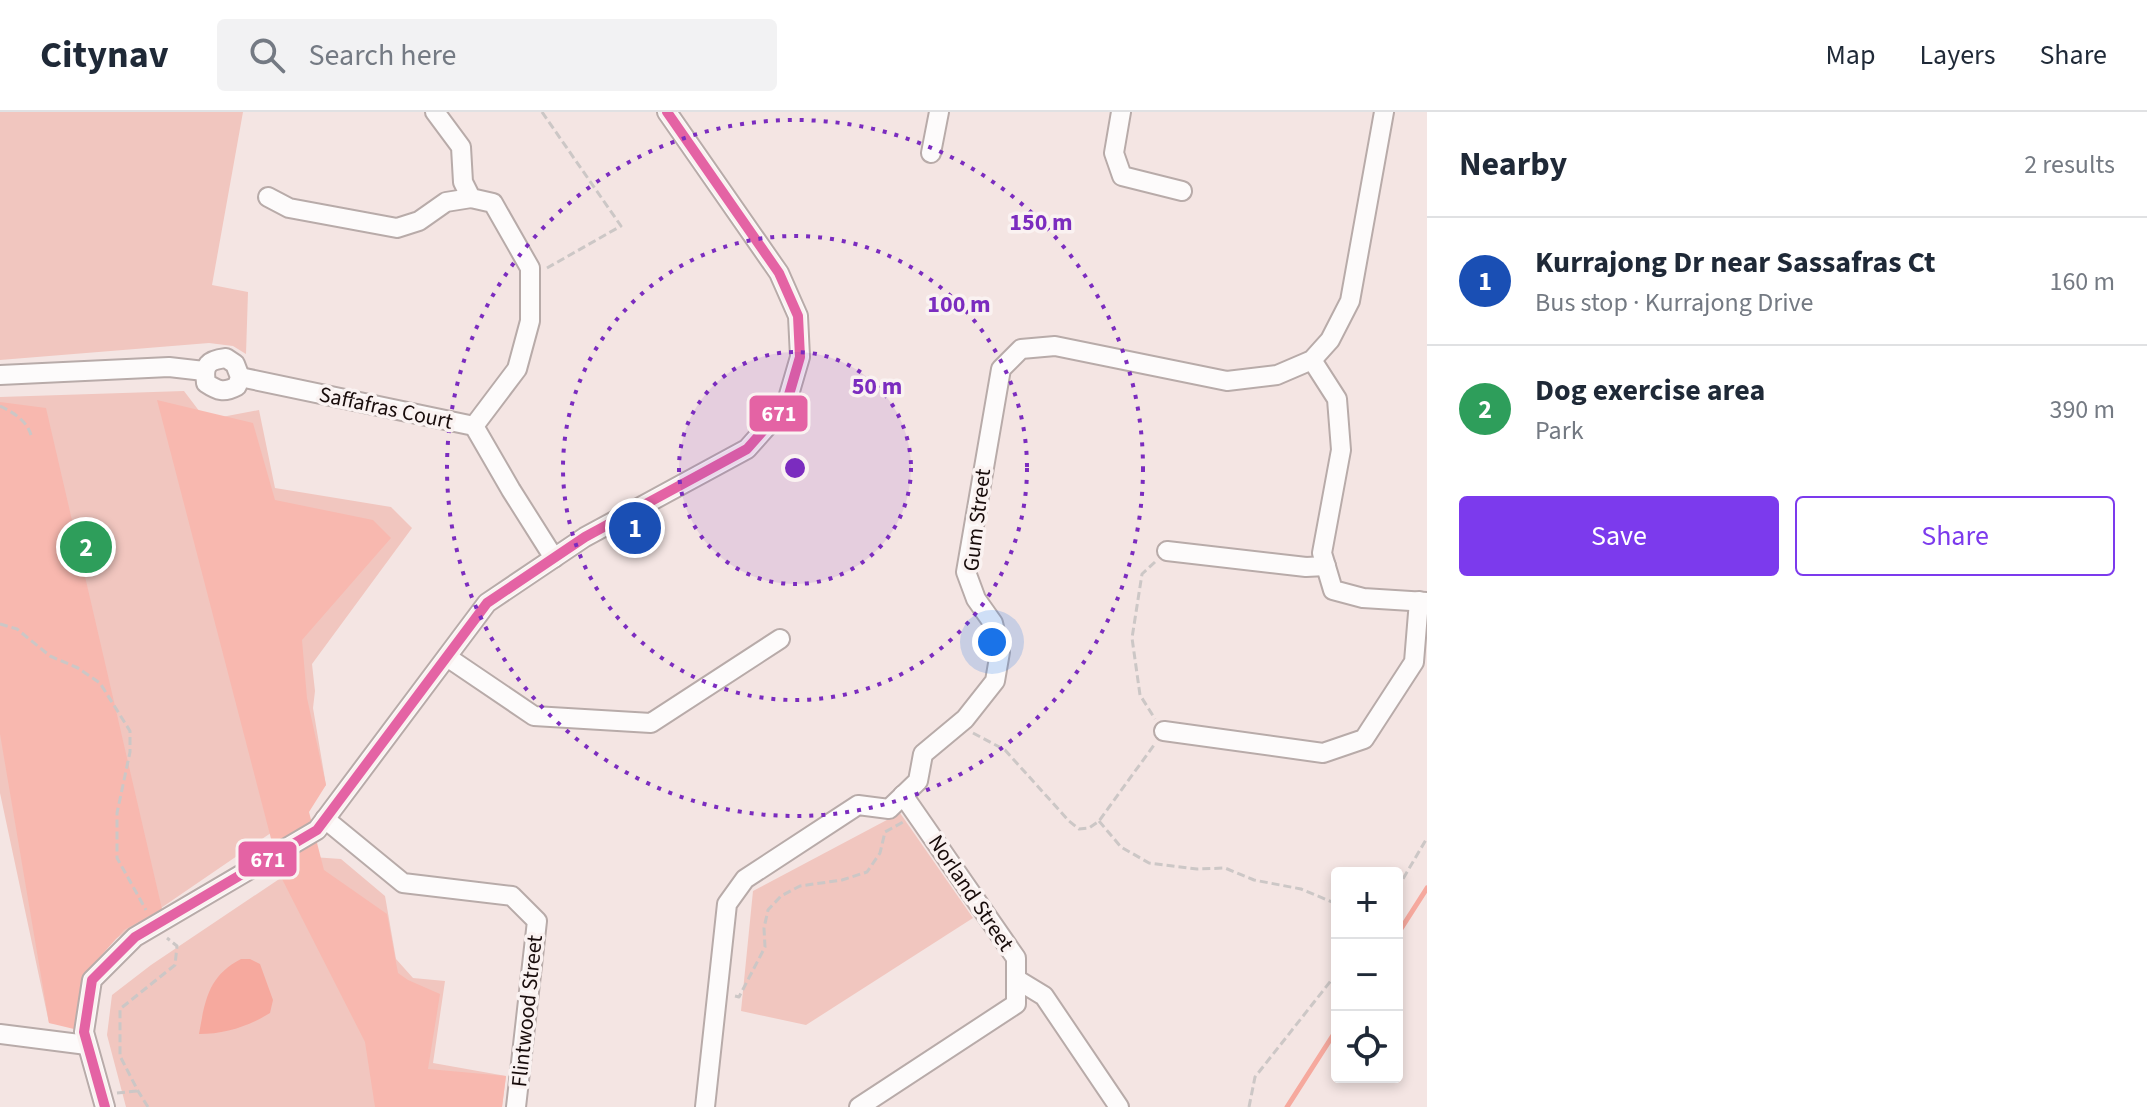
<!DOCTYPE html>
<html lang="en">
<head>
<meta charset="utf-8">
<style>
	:root { --surface:#fff; --page:#f2f2f3; --text:#1f2937; --muted:#747a83; --line:#e0e1e3; --accent:#7c3aed }
	body { margin:0; font-family:"Source Sans 3",sans-serif; background:var(--page); color:var(--text) }
	.controls { position:absolute; right:24px; bottom:24px; display:grid; overflow:hidden; border-radius:8px; box-shadow:0 4px 12px #0003 }
	.controls button { width:72px; height:72px; display:grid; place-items:center; padding:0; border:0; border-bottom:2px solid var(--line); background:var(--surface); color:var(--text); font:40px sans-serif }
	.you { position:absolute; left:992px; top:530px; width:28px; height:28px; margin:-20px; border:6px solid #fff; border-radius:50%; background:#1a73e8; box-shadow:0 0 0 12px #1a73e833 }
	.badge { display:grid; place-items:center; width:52px; height:52px; border-radius:50%; background:var(--accent); color:#fff; font-size:26px; font-weight:700 }
	.pin { position:absolute; translate:-50% -50%; border:4px solid #fff; box-shadow:0 2px 8px #0006 }
	.list { margin:0; padding:0; list-style:none }
	h2 { display:flex; justify-content:space-between; align-items:center; height:104px; margin:0; padding:0 32px; font-size:34px }
	h2 small { font-size:26px; font-weight:400; color:var(--muted) }
	.list li { display:grid; grid-template-columns:52px 1fr auto; gap:24px; align-items:center; box-sizing:border-box; height:128px; padding:0 32px; border-top:2px solid var(--line) }
	.list b { display:block; font-size:30px; white-space:nowrap }
	.list p { margin:0; font-size:26px; white-space:nowrap; color:var(--muted) }
	.list em { font-size:26px; font-style:normal; color:var(--muted) }
	.actions { display:flex; gap:16px; padding:24px 32px }
	.actions a { flex:1; padding:18px 0; border:2px solid var(--accent); border-radius:8px; text-align:center; font-size:28px; color:var(--accent) }
	.actions .main { background:var(--accent); color:#fff }
	.icon { flex:none; width:44px; height:44px; fill:none; stroke:currentColor; stroke-width:2; stroke-linecap:round; stroke-linejoin:round }
	.map { position:relative; flex:none; width:1427px; height:995px; overflow:hidden }
	header { display:flex; align-items:center; gap:48px; box-sizing:border-box; height:112px; padding:0 40px; background:var(--surface); border-bottom:2px solid var(--line) }
	header strong { font-size:38px }
	nav { display:flex; gap:44px; margin-inline-start:auto; font-size:28px }
	.search { width:560px; height:72px; background:var(--page); display:flex; align-items:center; gap:20px; box-sizing:border-box; padding:0 28px; border-radius:8px; color:var(--muted); font-size:30px }
	main { display:flex }
	aside { flex:1; background:var(--surface) }
	.map>svg:first-child { display:block }
</style>
</head>
<body>
<header>
<strong>Citynav</strong>
<div class="search"><svg class="icon" aria-label="search" viewBox="0 0 24 24"><circle cx="10" cy="10" r="6"/><path d="M15 15l6 6"/></svg>Search here</div>
<nav><a>Map</a><a>Layers</a><a>Share</a></nav>
</header>
<main>
<div class="map">
<svg width="1427" height="995" viewBox="0 0 1427 995">
	<rect width="100%" height="100%" fill="#f4e5e3"/>
	<g fill="#f1c6bf">
		<path d="M 0,0 L 243,0 L 212,173 L 248,180 L 246,242 L 233,234 L 209,231 L 0,248 Z"/>
		<path d="M 184,279 L 206,308 L 259,298 L 275,376 L 391,395 L 412,416 L 312,552 L 315,579 L 313,596 L 326,673 L 297,703 L 104,835 L 83,868 L 72,913 L 49,911 L 0,681 L 0,285 Z"/>
		<path d="M 900,701 L 973,806 L 806,913 L 741,899 L 753,779 Z"/>
		<path d="M 312,745 L 341,747 L 385,784 L 396,847 L 413,866 L 445,869 L 433,951 L 506,964 L 502,995 L 126,995 L 107,923 L 112,883 L 151,853 Z"/>
	</g>
	<g fill="#f8b8af">
		<path d="M 157,288 L 253,311 L 275,388 L 373,408 L 391,426 L 302,528 L 307,586 L 326,673 L 309,700 L 324,758 L 387,802 L 398,861 L 408,868 L 440,882 L 428,957 L 506,964 L 502,995 L 375,995 L 365,930 L 281,765 Z"/>
		<path d="M 0,290 L 46,296 L 162,797 L 124,818 L 82,865 L 74,917 L 49,911 L 0,622 Z"/>
	</g>
	<path fill="#f6a99e" d="M 241,847 L 250,847 L 260,852 L 273,888 L 270,901 C 249,914 225,922 199,922 C 205,889 208,864 241,847 Z"/>
	<g fill="none" stroke-linecap="round" stroke-linejoin="round">
		<g stroke="#f6a99e" stroke-width="5">
			<path d="M 1397,823 L 1427,776"/>
			<path d="M 1287,995 L 1337,917"/>
		</g>
		<defs>
			<g id="minor">
				<path d="M 435,0 L 461,35 L 463,70 L 471,86 L 493,91 L 530,156 L 530,209 L 517,257 L 474,314"/>
				<path d="M 1121,0 L 1114,41 L 1122,64 L 1182,79"/>
				<path d="M 931,41 L 939,0"/>
				<path d="M 268,85 L 289,96 L 397,116 L 419,109 L 446,90 L 471,86"/>
				<path d="M 226,246 L 235,252 L 240,265 L 237,274 C 224,281 218,279 206,271 C 203,253 208,248 226,246 Z"/>
				<path d="M 1312,248 L 1337,287 L 1341,338 L 1322,441 L 1333,478 L 1363,486 L 1427,490"/>
				<path d="M 0,263 L 169,255 L 204,259"/>
				<path d="M 240,265 L 474,314 L 511,378 L 554,446"/>
				<path d="M 1167,439 L 1306,455 L 1326,454"/>
				<path d="M 447,545 L 534,604 L 651,611 L 780,527"/>
				<path d="M 1164,619 L 1323,641 L 1364,627 L 1414,550 L 1419,489"/>
				<path d="M 325,707 L 403,771 L 512,784 L 537,809 L 516,995"/>
				<path d="M 1016,867 L 1044,884 L 1119,995"/>
				<path d="M 0,922 L 87,933"/>
				<path d="M 105,995 L 84,920 L 92,868 L 135,825 L 317,718 L 487,491 L 585,425 L 747,337 L 786,293 L 800,245 L 798,204 L 779,161 L 667,0"/>
				<path d="M 705,995 L 727,792 L 745,767 L 858,693 L 889,697 L 918,669 L 923,642 L 965,607 L 995,569 L 1000,540 L 993,511 L 976,487 L 966,460 L 1001,257 L 1021,237 L 1055,234 L 1227,269 L 1277,263 L 1312,248 L 1330,228 L 1350,189 L 1384,0"/>
				<path d="M 859,995 L 1016,892 L 1016,846 L 903,683"/>
			</g>
		</defs>
		<use href="#minor" stroke="#b8aba9" stroke-width="22"/>
		<g stroke="#ccc7c6" stroke-width="3" stroke-dasharray="8 4" stroke-linecap="butt">
			<path d="M 542,0 L 621,114 L 547,156"/>
			<path d="M 0,294 C 13,300 27,309 31,323"/>
			<path d="M 1155,450 L 1142,462 L 1132,526 L 1140,583 L 1155,607"/>
			<path d="M 0,512 L 17,517 L 50,544 L 78,556 L 100,571 L 130,619 L 130,640 L 117,701 L 117,746 L 146,798"/>
			<path d="M 973,621 L 1005,638 L 1069,709 L 1079,717 L 1089,716 L 1099,709 L 1154,633"/>
			<path d="M 1099,709 L 1121,735 L 1149,751 L 1197,757 L 1225,756 L 1254,768 L 1301,777 L 1337,792"/>
			<path d="M 1397,777 L 1427,726"/>
			<path d="M 735,884 L 739,885 L 765,835 L 764,816 L 768,798 L 781,784 L 800,774 L 842,768 L 867,760 L 880,741 L 885,720 L 903,710"/>
			<path d="M 117,981 L 138,979"/>
			<path d="M 148,995 L 138,979 L 120,944 L 120,897 L 175,853 L 177,834 L 167,826"/>
			<path d="M 1249,995 L 1255,965 L 1337,861"/>
		</g>
		<use href="#minor" stroke="#fdfbfb" stroke-width="18"/>
		<defs>
			<path id="bus-1" d="M 105,995 L 84,920 L 92,868 L 135,825 L 317,718 L 487,491 L 585,425 L 747,337 L 786,293 L 800,245 L 798,204 L 779,161 L 667,0"/>
		</defs>
		<use href="#bus-1" stroke="#faf2f1" stroke-width="16"/>
		<use href="#bus-1" stroke="#e463a4" stroke-width="10"/>
	</g>
	<circle cx="795" cy="356" r="116" fill="#7b2cbf" fill-opacity=".12"/>
	<g fill="none" stroke="#7b2cbf" stroke-width="4" stroke-dasharray="4 8">
		<circle cx="795" cy="356" r="116"/>
		<circle cx="795" cy="356" r="232"/>
		<circle cx="795" cy="356" r="348"/>
	</g>
	<g text-anchor="middle" dominant-baseline="central" stroke-width="7" stroke-linejoin="round" paint-order="stroke">
		<g font-size="22" fill="#180c0b" stroke="#faf2f1">
			<text transform="translate(386 296) rotate(12)">Saffafras Court</text>
			<text transform="translate(977 408) rotate(-83)">Gum Street</text>
			<text transform="translate(971 781) rotate(56)">Norland Street</text>
			<text transform="translate(527 899) rotate(-84)">Flintwood Street</text>
		</g>
	</g>
	<circle cx="795" cy="356" r="12" fill="#7b2cbf" stroke="#faf2f1" stroke-width="4"/>
	<g font-size="24" text-anchor="middle" font-weight="bold" fill="#7b2cbf" stroke="#faf2f1" stroke-width="7" stroke-linejoin="round" paint-order="stroke">
		<text x="1041" y="118">150 m</text>
		<text x="959" y="200">100 m</text>
		<text x="877" y="282">50 m</text>
	</g>
	<g stroke="#faf2f1" stroke-width="3">
		<rect x="748" y="282" width="61" height="39" rx="8" fill="#e463a4"/>
		<rect x="237" y="728" width="61" height="38" rx="8" fill="#e463a4"/>
	</g>
	<g font-size="22" text-anchor="middle" font-weight="bold" fill="#fff">
		<text x="779" y="309">671</text>
		<text x="268" y="755">671</text>
	</g>
</svg>
<div class="controls">
<button>+</button>
<button>−</button>
<button><svg class="icon" aria-label="locate" viewBox="0 0 24 24"><circle cx="12" cy="12" r="6"/><path d="M12 2v4M12 18v4M2 12h4M18 12h4"/></svg></button>
</div>
<div class="you"></div>
<div class="pin badge" style="left:635px;top:416px;background:#1a4fb4">1</div>
<div class="pin badge" style="left:86px;top:435px;background:#2e9e5b">2</div>
</div>
<aside>
<h2>Nearby<small>2 results</small></h2>
<ul class="list">
<li><span class="badge" style="background:#1a4fb4">1</span><div><b>Kurrajong Dr near Sassafras Ct</b><p>Bus stop · Kurrajong Drive</p></div><em>160 m</em></li>
<li><span class="badge" style="background:#2e9e5b">2</span><div><b>Dog exercise area</b><p>Park</p></div><em>390 m</em></li>
</ul>
<div class="actions"><a class="main">Save</a><a>Share</a></div>
</aside>
</main>
</body>
</html>
